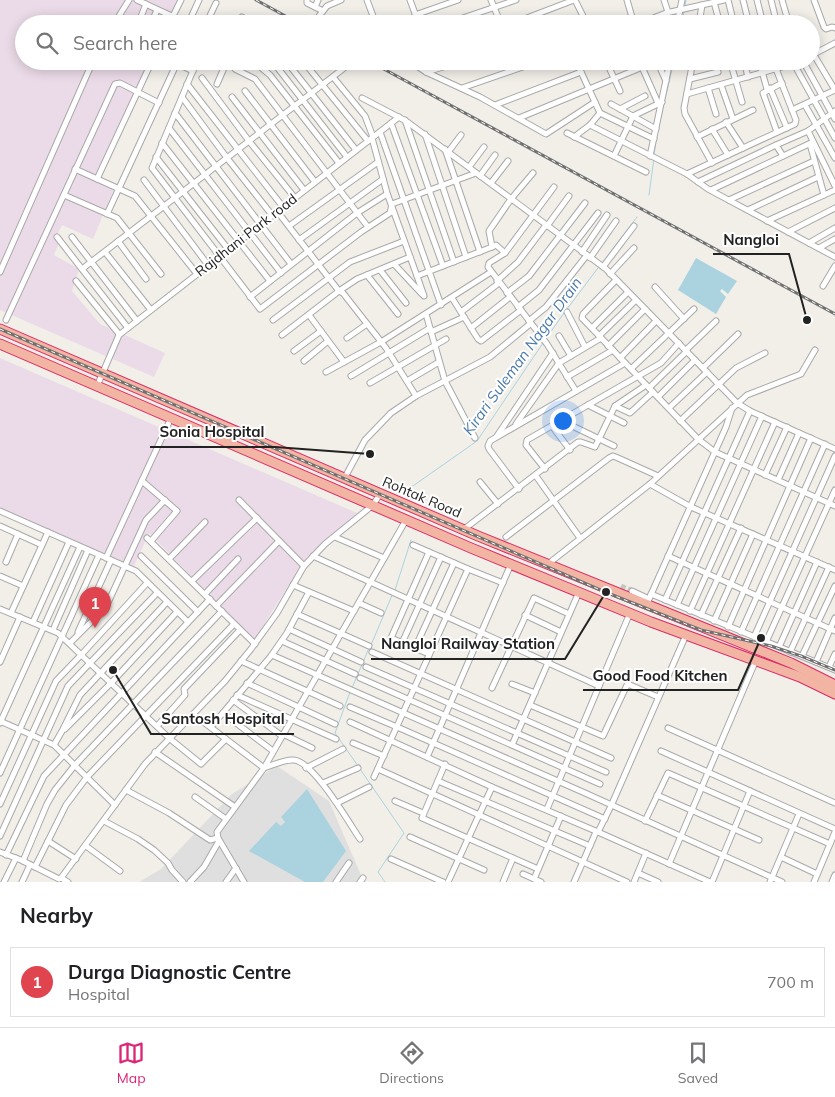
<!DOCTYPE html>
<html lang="en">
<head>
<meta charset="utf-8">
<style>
	:root { --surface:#fff; --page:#f2f2f2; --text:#202124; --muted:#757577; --line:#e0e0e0; --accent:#db2777 }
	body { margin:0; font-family:Mulish,sans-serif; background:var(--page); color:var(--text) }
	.you { position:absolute; left:562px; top:420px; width:18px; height:18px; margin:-12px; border:4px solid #fff; border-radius:50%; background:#1a73e8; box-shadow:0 0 0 8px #1a73e833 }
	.badge { display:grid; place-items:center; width:32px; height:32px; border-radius:50%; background:var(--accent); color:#fff; font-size:16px; font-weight:700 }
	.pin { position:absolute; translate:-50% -41px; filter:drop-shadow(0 1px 2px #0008) }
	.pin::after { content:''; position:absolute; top:26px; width:18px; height:15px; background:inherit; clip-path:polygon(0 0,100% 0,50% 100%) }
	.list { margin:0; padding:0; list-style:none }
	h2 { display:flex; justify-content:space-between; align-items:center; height:65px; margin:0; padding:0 20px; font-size:21px }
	h2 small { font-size:16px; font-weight:400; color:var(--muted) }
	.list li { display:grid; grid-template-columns:32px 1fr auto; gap:15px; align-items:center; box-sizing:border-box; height:70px; margin:0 10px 10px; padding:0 10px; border:1px solid var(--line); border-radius:0px }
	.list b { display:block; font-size:19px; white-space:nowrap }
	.list p { margin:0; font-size:16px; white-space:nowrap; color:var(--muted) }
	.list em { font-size:16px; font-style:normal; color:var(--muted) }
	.icon { flex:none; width:28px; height:28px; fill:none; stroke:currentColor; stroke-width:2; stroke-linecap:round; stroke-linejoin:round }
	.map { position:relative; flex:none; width:835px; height:882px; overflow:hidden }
	.search { position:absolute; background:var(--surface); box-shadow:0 2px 12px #0003; left:15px; right:15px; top:15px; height:55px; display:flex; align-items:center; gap:12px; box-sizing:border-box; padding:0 18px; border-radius:28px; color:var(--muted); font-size:19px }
	.sheet { height:145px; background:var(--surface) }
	nav { display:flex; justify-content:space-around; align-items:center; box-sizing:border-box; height:70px; border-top:1px solid var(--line); background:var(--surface); font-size:14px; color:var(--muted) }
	nav a { display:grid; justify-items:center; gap:2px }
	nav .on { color:var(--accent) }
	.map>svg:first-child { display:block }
</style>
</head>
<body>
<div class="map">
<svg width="835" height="882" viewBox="0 0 835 882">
	<rect width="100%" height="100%" fill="#f2efe9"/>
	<path fill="#e0dfdf" d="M 277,766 L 329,801 L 364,882 L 139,882 L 161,869 L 232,794 Z"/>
	<g fill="#ebdbe8">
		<path d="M 0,0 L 179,0 L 167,24 L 24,24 L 24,61 L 149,61 L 93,179 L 114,189 L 93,239 L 62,225 L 56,237 L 59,243 L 54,255 L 79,269 L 72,291 L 100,324 L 165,353 L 154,377 L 0,310 Z"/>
		<path d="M 0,358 L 357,513 L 306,558 L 254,640 L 149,533 L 134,566 L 0,510 Z"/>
	</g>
	<g fill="#aad3df">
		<path d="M 696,258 L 737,281 L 728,294 L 722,289 L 720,291 L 726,297 L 716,314 L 678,290 Z"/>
		<path d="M 307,789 L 346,851 L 323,882 L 305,882 L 249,851 L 276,822 L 281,826 L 285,822 L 281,817 Z"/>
	</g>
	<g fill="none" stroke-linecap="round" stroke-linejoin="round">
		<g stroke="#aad3df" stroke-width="1">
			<path d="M 685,6 L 686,0"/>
			<path d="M 681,24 L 684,12"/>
			<path d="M 659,125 L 674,61"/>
			<path d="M 654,155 L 657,134"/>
			<path d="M 649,195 L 654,158"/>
			<path d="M 602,263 L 637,217"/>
			<path d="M 567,309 L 598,268"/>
			<path d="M 545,340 L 564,313"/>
			<path d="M 410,488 L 477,441 L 543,343"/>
			<path d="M 395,590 L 411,540"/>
			<path d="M 371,645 L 393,593"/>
			<path d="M 352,688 L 369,648"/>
			<path d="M 350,692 L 335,733 L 358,766"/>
			<path d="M 360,769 L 404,833 L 378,872 L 385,882"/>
		</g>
		<path stroke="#c8c6c1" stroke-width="5" stroke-dasharray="5 2.5" stroke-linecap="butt" d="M 621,586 L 632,591"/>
		<defs>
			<g id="minor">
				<path d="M 137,0 L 189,24"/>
				<path d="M 307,0 L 307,3 L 323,11"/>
				<path d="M 367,0 L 376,24"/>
				<path d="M 410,0 L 419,24"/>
				<path d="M 491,0 L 501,24"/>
				<path d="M 575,0 L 587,24"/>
				<path d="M 627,0 L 634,24"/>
				<path d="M 664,0 L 668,12"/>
				<path d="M 728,0 L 734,24"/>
				<path d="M 743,0 L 749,24"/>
				<path d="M 757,0 L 763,24"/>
				<path d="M 771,0 L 777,24"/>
				<path d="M 782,0 L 789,24"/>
				<path d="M 814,0 L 824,27 L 826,29 L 832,27 L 835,28"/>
				<path d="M 714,2 L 720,24"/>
				<path d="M 315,7 L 318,0"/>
				<path d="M 415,15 L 458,0"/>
				<path d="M 319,16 L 327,6 L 341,0"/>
				<path d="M 114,24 L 129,0"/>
				<path d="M 138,24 L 146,4"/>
				<path d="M 151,24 L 157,10"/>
				<path d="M 169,24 L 181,0"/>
				<path d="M 188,24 L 199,0"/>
				<path d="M 206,24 L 216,3"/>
				<path d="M 239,24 L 242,17"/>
				<path d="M 445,24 L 516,0"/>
				<path d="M 493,24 L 500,21"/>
				<path d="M 511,24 L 574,0"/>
				<path d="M 566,24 L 583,17"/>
				<path d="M 638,24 L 666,13 L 724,0"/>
				<path d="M 677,24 L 682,0"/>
				<path d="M 699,24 L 702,5"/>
				<path d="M 811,50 L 835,90"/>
				<path d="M 814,54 L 835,43"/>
				<path d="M 197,61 L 152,168 L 260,309 L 361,232 L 390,213 L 392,204 L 476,173"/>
				<path d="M 268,61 L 277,67 L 347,157"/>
				<path d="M 286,61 L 356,150"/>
				<path d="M 303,61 L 368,141"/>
				<path d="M 409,61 L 426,72 L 480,97 L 546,134 L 595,102"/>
				<path d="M 576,61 L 600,113 L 654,139"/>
				<path d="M 606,61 L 620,91"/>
				<path d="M 657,61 L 666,81"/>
				<path d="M 693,61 L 684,108 L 685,114 L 712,163"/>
				<path d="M 730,61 L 742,102"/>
				<path d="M 744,61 L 748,77"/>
				<path d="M 759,61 L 767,89"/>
				<path d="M 803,61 L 835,119"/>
				<path d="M 794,64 L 835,138"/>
				<path d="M 258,65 L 270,75 L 339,163"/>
				<path d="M 692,65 L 702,61"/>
				<path d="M 642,67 L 658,103"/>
				<path d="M 235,69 L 255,79 L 368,227"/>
				<path d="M 426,72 L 464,61"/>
				<path d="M 333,77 L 365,116 L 373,137"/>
				<path d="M 202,78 L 249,141 L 295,198"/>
				<path d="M 690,79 L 718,72"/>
				<path d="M 187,84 L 283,207"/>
				<path d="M 217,84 L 227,61"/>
				<path d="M 721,85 L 733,119"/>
				<path d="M 462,88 L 540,61"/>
				<path d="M 708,88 L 716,114"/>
				<path d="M 770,88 L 787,128"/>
				<path d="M 245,91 L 315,182"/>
				<path d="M 687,94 L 803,61"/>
				<path d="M 182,97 L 227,158 L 272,215"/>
				<path d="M 232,97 L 304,190"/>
				<path d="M 362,98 L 406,121 L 606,269 L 737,403 L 750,411 L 835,449"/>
				<path d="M 611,104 L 656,129"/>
				<path d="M 495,105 L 581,72"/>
				<path d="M 805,105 L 835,158"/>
				<path d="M 620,109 L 645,96"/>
				<path d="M 792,110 L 835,90"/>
				<path d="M 835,111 L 808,131 L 835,186"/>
				<path d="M 175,113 L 291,264"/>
				<path d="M 519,118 L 657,61"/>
				<path d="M 405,120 L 454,262"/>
				<path d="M 726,122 L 743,148"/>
				<path d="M 391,123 L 443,266"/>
				<path d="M 590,125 L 600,113"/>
				<path d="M 169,128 L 281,273"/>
				<path d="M 712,129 L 728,155"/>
				<path d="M 380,132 L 441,305"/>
				<path d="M 777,132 L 763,93 L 782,83"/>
				<path d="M 567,133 L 646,172"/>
				<path d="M 425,134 L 466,257"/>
				<path d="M 574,137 L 590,125 L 687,174 L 708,189 L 835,257"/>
				<path d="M 697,137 L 753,110"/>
				<path d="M 372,138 L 387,193 L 417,276"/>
				<path d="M 162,143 L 270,281"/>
				<path d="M 810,144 L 824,195"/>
				<path d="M 445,149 L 480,252"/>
				<path d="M 449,151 L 461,135"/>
				<path d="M 614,156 L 633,116 L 662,102"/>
				<path d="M 650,156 L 670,61"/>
				<path d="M 783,156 L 776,145 L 808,131"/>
				<path d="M 156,157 L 228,249"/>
				<path d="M 469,167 L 484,147"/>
				<path d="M 75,169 L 135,196 L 197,274"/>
				<path d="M 687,174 L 795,124 L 796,120 L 773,61"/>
				<path d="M 480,176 L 495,155"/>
				<path d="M 97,179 L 152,61"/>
				<path d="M 144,180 L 208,265"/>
				<path d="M 698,182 L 776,145"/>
				<path d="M 491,183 L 508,161"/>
				<path d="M 554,187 L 505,253 L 489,263 L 488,267 L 547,344 L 576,391"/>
				<path d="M 711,190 L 813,142"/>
				<path d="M 64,195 L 117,218 L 161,274"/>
				<path d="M 729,200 L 814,161"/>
				<path d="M 748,210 L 818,177"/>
				<path d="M 277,211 L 328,277 L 339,291 L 343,293 L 386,348 L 416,396"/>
				<path d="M 107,214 L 176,65 L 178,64 L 193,71"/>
				<path d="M 767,221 L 835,190"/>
				<path d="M 289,226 L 378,162"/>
				<path d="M 547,226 L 569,196"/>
				<path d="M 788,232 L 835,208"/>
				<path d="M 57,237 L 128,328"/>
				<path d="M 72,237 L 137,321"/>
				<path d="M 299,240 L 383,179"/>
				<path d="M 118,241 L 146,279"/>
				<path d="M 809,243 L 835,228"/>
				<path d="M 492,247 L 496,245 L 505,253"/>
				<path d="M 819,248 L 835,239"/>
				<path d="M 105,252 L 151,310"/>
				<path d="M 582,252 L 607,215"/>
				<path d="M 590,258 L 616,221"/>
				<path d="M 394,264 L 422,294"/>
				<path d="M 603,267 L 634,226"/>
				<path d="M 82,269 L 348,65"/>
				<path d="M 380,270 L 406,303"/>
				<path d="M 0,272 L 93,61"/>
				<path d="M 610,274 L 634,248"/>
				<path d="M 367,275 L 398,314"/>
				<path d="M 616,280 L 583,314 L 582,318 L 698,439 L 715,452 L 835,506"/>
				<path d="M 76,281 L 119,334"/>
				<path d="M 497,281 L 518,262 L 546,225"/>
				<path d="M 823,286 L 835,266"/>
				<path d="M 655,287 L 684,319"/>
				<path d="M 507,293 L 529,276 L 585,203"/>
				<path d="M 424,296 L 417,276 L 492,247 L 489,231 L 511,199 L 533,173"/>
				<path d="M 250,297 L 357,213 L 387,194"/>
				<path d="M 452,298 L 478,339 L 481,341 L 521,310"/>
				<path d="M 518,307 L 539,290 L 598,213"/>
				<path d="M 461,312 L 499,283"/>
				<path d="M 567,312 L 585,347"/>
				<path d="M 426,314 L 445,381 L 475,438"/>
				<path d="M 309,315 L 344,362"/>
				<path d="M 6,320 L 115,84 L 120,83 L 159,103"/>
				<path d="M 273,320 L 350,262 L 404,241"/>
				<path d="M 529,321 L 546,307 L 587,255"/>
				<path d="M 471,328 L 510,297"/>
				<path d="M 592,328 L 628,292"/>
				<path d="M 431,332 L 464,317"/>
				<path d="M 282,335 L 339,291 L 357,279 L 410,257"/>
				<path d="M 559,336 L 571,356"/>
				<path d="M 599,336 L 636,300"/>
				<path d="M 347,338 L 367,324"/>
				<path d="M 608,346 L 645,309"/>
				<path d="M 686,350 L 716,321"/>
				<path d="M 294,351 L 321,331"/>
				<path d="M 620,358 L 656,321"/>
				<path d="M 304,361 L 328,341"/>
				<path d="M 703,368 L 738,334"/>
				<path d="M 631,369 L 694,309"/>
				<path d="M 326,372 L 381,342 L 491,272"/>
				<path d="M 351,376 L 430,328"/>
				<path d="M 567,377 L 613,350"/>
				<path d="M 407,381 L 439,362"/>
				<path d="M 370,383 L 446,339"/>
				<path d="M 97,386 L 119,335 L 399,117"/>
				<path d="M 649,388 L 687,351"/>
				<path d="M 658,397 L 695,360"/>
				<path d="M 588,405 L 624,423"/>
				<path d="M 615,406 L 630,413 L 653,392"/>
				<path d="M 669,408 L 707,372"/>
				<path d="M 562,421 L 614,446"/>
				<path d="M 680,421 L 736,368 L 765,353"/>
				<path d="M 516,424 L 559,363 L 601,338"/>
				<path d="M 552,426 L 570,450"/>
				<path d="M 497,436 L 553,353"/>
				<path d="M 545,469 L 526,445 L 527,440 L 661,363 L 679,343"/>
				<path d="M 765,475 L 787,427"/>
				<path d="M 536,476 L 580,538"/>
				<path d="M 344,479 L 365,440 L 391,413 L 416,396 L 490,357 L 530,324"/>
				<path d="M 778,480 L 799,433"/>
				<path d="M 142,481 L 177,511 L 151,541"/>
				<path d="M 480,482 L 498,504"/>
				<path d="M 650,484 L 691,507 L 835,570"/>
				<path d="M 519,489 L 489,449 L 488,446 L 490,441 L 625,363"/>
				<path d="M 239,500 L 304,566"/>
				<path d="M 0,511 L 136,571 L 188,622"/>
				<path d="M 0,526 L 42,545"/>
				<path d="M 463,530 L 578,442 L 581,442 L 595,447 L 615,406 L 646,385"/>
				<path d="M 335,537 L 384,558"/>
				<path d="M 506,537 L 609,458 L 613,456 L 618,458 L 658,476"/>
				<path d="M 147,538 L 255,644"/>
				<path d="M 413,545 L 468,569"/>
				<path d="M 141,556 L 198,612"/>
				<path d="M 313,556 L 599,686"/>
				<path d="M 668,556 L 835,631"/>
				<path d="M 106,558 L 171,418"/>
				<path d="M 169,559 L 205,522"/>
				<path d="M 6,562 L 18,534"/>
				<path d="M 548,564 L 650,484 L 747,395 L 801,374 L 815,350"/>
				<path d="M 0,576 L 23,586"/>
				<path d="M 192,581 L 257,518"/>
				<path d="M 293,585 L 354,611"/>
				<path d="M 632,591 L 649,599 L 648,602"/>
				<path d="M 205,594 L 238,559"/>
				<path d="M 651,594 L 835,670"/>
				<path d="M 649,599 L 726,427 L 732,408"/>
				<path d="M 665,600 L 750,411"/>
				<path d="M 359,603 L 381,613"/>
				<path d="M 677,605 L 762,416"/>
				<path d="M 216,606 L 279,541"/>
				<path d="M 0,609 L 58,633 L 169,738 L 201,764 L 226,739"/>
				<path d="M 690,611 L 775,422"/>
				<path d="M 11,613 L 48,532"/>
				<path d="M 297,614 L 369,646"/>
				<path d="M 525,615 L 561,632"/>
				<path d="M 701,615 L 741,528"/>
				<path d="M 714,621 L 753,534"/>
				<path d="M 33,622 L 69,542"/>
				<path d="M 728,627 L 811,438"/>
				<path d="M 289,629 L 361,662"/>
				<path d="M 53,630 L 88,550"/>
				<path d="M 78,632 L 111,560"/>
				<path d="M 741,632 L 825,444"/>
				<path d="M 754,637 L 835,456"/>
				<path d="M 282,641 L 355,674"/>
				<path d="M 766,642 L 835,490"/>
				<path d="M 70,643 L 106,607 L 146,520 L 165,500"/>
				<path d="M 402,643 L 441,557"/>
				<path d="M 779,647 L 817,562"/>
				<path d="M 415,648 L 454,563"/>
				<path d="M 372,652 L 611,758"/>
				<path d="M 790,652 L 829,567"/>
				<path d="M 429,654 L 391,638 L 429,552"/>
				<path d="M 272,655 L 585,793 L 782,882"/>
				<path d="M 802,656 L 835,586"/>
				<path d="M 241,661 L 340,706"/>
				<path d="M 0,662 L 20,617"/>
				<path d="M 816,662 L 835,618"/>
				<path d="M 366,667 L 606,772"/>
				<path d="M 829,667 L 835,654"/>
				<path d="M 360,678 L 600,784"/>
				<path d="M 247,683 L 335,724"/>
				<path d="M 512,684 L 535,693"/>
				<path d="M 492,688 L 534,598 L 569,614"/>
				<path d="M 237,695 L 336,739"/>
				<path d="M 233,700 L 282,736"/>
				<path d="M 530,705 L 603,736 L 627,685 L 630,685 L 658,697"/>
				<path d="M 350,707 L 404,730 L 605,819"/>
				<path d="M 223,713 L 273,751"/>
				<path d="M 193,714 L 264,768 C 273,765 285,759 294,760 C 314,762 349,823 360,839"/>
				<path d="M 0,721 L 54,745 L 115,805"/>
				<path d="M 350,722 L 492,787"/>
				<path d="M 0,723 L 80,547"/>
				<path d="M 157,726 L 185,695 L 184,689 L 240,630"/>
				<path d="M 211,727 L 271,656 L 287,633 L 309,592"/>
				<path d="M 668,728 L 835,803"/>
				<path d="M 65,729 L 112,682 L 177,612"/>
				<path d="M 283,734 L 312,748"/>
				<path d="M 353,743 L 384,756"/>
				<path d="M 54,745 L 62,731 L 80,695 L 167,602"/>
				<path d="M 512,745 L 579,592"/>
				<path d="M 661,751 L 835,829"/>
				<path d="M 155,752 L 235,807"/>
				<path d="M 427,757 L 511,564"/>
				<path d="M 445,764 L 422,818 L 538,869"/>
				<path d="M 306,768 L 343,749"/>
				<path d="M 378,769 L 627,882"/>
				<path d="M 0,773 L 99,555"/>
				<path d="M 374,777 L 468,569 L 503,583"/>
				<path d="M 438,781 L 590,846"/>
				<path d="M 323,783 L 358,768"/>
				<path d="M 126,790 L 169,813 L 210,840 L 218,838"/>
				<path d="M 657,795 L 759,840"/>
				<path d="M 195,797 L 226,819"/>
				<path d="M 395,801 L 423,813"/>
				<path d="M 337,803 L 369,787"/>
				<path d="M 0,804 L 56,681 L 82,654 L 147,583"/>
				<path d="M 547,809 L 630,613"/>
				<path d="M 104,821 L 138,839 L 154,850 L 168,863 L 172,870 L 183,882"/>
				<path d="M 645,821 L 668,773 L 830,844"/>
				<path d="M 598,832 L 710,882"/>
				<path d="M 0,836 L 68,686 L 157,593"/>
				<path d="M 410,837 L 484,870"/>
				<path d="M 48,841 L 76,859"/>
				<path d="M 86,846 L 120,871"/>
				<path d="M 0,852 L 21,860 L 59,879 L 61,878 L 145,764 L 225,681 L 251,649 L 277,613 L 304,566 L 325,544 L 373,505 L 380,494"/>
				<path d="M 6,855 L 44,776 L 210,599"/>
				<path d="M 781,857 L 817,874"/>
				<path d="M 391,859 L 443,882"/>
				<path d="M 23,861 L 47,804 L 55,790 L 75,765 L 222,611"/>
				<path d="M 669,864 L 756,660"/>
				<path d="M 35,867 L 66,805 L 87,777 L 234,624"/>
				<path d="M 638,873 L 658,882"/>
				<path d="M 523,874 L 541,882"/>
				<path d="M 61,878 L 68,882"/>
				<path d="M 534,879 L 561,816"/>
				<path d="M 4,882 L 16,858"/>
				<path d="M 22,882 L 30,865"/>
				<path d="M 190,882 L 204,867 L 219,841"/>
				<path d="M 226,882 L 236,868"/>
				<path d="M 244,882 L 218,838 L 217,832 L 264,768 L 406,520"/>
				<path d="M 336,882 L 349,863"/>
				<path d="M 360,882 L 363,878"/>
				<path d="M 448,882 L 492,787 L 598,832 L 611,806 L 686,635"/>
				<path d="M 503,882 L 513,858"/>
				<path d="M 574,882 L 596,832"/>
				<path d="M 634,882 L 646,853"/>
				<path d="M 712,882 L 750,791"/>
				<path d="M 770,882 L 799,814"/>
				<path d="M 814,882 L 835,832"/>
				<path d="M 832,882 L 835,875"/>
			</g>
			<g id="trunk">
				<path d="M 0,329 L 478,536 L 791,663 L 835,685"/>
				<path d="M 0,344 L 471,548 L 651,622 L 800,677 L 835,694"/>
			</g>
		</defs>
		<use href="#minor" stroke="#a9a9a9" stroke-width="7"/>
		<use href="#trunk" stroke="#dc2a67" stroke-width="11"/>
		<use href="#minor" stroke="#fff" stroke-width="5"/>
		<use href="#trunk" stroke="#f2b4a3" stroke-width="9"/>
		<defs>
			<g id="rail">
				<path d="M 256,0 L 300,24"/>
				<path d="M 369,61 L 835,314"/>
				<path d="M 0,329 L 605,592 L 701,630 L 771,646 L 801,656 L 835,670"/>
			</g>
		</defs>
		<use href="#rail" stroke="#707070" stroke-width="3"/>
		<use href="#rail" stroke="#fff" stroke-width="1" stroke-dasharray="4" stroke-linecap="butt"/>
	</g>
	<g text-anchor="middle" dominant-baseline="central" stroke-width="4" stroke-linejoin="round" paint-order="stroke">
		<g font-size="14" fill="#222" stroke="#fff">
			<text transform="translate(246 235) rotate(-38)">Rajdhani Park road</text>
			<text transform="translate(422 497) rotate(23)">Rohtak Road</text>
		</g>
		<g font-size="15" font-style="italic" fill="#4a7aab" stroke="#fff">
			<text transform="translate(522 356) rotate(-54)">Kirari Suleman Nagar Drain</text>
		</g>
	</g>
	<path fill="none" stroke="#222" stroke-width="2" d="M807 320L789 254H713M370 454L275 447H150M606 592L565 659H371M761 638L738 690H583M113 670L151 734H294"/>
	<g fill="#222" stroke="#fff" stroke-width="2">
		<circle cx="807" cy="320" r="5"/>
		<circle cx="370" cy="454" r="5"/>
		<circle cx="606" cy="592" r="5"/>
		<circle cx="761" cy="638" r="5"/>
		<circle cx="113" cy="670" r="5"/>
	</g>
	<g font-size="15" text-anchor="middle" font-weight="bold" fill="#222" stroke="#fff" stroke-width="4" stroke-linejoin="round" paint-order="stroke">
		<text x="751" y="245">Nangloi</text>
		<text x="212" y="437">Sonia Hospital</text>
		<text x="468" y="649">Nangloi Railway Station</text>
		<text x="660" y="681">Good Food Kitchen</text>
		<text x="223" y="724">Santosh Hospital</text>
	</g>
</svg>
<div class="you"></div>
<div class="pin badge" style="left:95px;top:628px;background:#e0444e">1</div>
<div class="search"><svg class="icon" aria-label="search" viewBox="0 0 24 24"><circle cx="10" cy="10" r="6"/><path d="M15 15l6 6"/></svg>Search here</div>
</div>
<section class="sheet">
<h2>Nearby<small></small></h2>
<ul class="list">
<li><span class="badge" style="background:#e0444e">1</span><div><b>Durga Diagnostic Centre</b><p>Hospital</p></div><em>700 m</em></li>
</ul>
</section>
<nav>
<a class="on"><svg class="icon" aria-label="map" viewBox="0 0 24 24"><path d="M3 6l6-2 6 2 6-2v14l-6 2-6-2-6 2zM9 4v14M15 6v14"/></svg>Map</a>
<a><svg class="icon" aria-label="directions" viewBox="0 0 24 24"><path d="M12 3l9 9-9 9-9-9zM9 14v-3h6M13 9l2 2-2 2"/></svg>Directions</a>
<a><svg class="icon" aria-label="saved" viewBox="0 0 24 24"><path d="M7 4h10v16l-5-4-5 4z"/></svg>Saved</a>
</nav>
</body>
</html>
